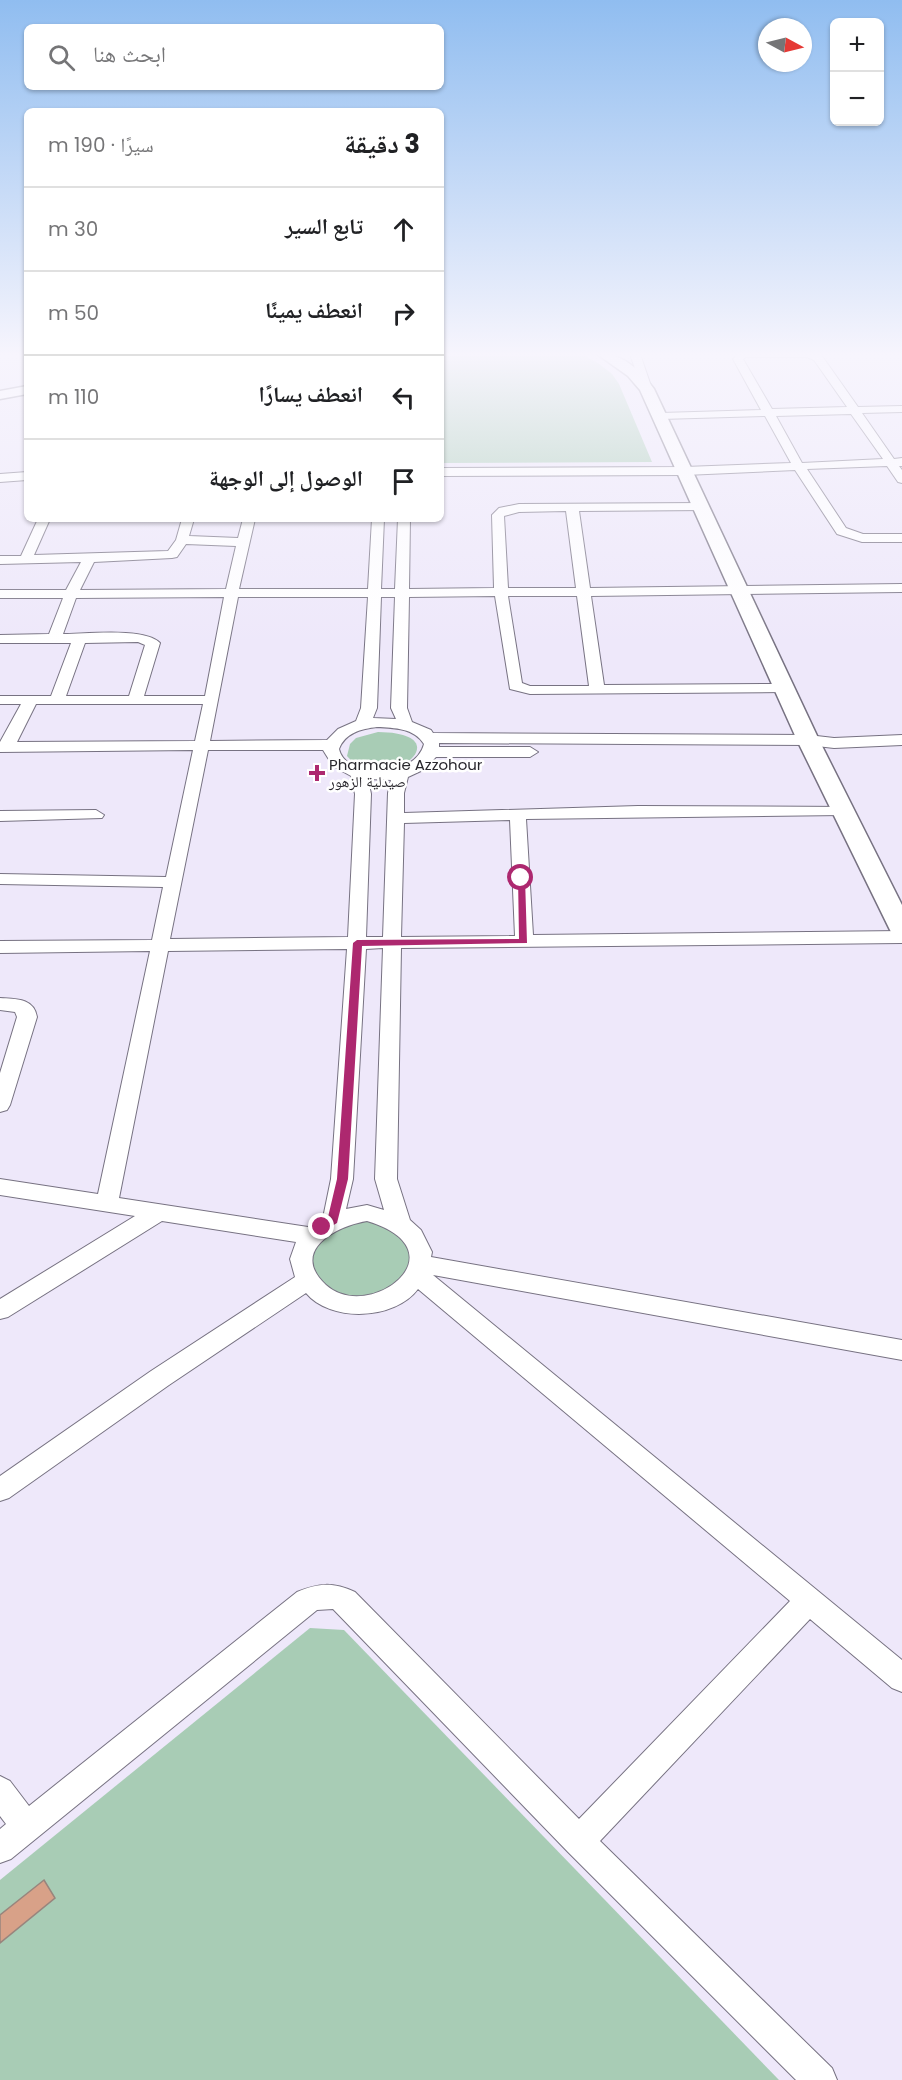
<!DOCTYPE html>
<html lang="ar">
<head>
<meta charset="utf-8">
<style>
	:root { --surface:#fff; --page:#f6f6f6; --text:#202124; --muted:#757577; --line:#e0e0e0 }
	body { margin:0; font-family:Poppins,"Noto Naskh Arabic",sans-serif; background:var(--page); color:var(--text); direction:rtl }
	.controls { position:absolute; right:18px; top:18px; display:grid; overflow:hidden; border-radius:9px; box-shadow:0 2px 4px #0004 }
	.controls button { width:54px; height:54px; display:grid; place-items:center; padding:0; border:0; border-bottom:2px solid var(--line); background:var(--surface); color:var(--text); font:30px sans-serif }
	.compass { position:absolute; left:758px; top:18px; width:54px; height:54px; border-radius:50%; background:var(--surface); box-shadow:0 2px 4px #0004; rotate:97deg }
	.stop { position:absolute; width:18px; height:18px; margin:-14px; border:4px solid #ad286f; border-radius:50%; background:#fff }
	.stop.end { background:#ad286f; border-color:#fff; box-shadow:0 2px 6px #0008 }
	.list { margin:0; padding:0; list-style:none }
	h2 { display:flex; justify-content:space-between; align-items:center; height:78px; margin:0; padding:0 24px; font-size:26px }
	h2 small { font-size:20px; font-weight:400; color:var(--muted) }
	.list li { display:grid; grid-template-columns:39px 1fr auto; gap:18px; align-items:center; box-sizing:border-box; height:84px; padding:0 24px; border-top:2px solid var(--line) }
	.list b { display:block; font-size:22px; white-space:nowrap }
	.list em { font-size:20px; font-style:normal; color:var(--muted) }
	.icon { flex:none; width:33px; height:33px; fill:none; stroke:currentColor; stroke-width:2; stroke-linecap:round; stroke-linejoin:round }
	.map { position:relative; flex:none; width:902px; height:2080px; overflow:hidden; direction:ltr }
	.search { position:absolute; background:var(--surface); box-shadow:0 2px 4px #0004; left:24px; top:24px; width:420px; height:66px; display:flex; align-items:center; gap:15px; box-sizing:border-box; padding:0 21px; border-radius:9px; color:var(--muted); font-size:22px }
	.panel { position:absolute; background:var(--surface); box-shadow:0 2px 4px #0004; left:24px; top:108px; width:420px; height:414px; border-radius:9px; direction:rtl }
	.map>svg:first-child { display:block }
</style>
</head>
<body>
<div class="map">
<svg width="902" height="2080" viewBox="0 0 902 2080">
	<rect width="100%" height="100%" fill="#eee8fa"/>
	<g fill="#a8ccb5">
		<path d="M 441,354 L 581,354 L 598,363 L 612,374 L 619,384 L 652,462 L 441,463 Z"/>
		<path d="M 378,732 C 466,733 383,800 347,756 L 350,744 L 356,738 Z"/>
		<path d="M 375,1220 L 402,1231 L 415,1265 L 388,1296 L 341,1300 L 310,1273 L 311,1248 L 344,1222 Z"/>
		<path d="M 310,1628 L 344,1630 L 779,2080 L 0,2080 L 0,1880 Z"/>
	</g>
	<path fill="#d8a188" stroke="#98857d" stroke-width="1.5" d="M 44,1880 L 55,1898 L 0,1943 L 0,1915 Z"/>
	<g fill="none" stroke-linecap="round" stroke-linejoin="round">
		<defs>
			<g id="minor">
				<path d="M 630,354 L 640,354 L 652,389 L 651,391 L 643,391 L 642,389 Z"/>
				<path d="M 738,354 L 817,354 L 822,356 L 858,407 L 902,406 L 902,412 L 862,413 L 894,459 L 902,458 L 902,466 L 899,466 L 902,470 L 902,483 L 898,482 L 887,466 L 807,469 L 846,528 L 863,534 L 902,534 L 902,542 L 862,542 L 837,534 L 795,470 L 685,475 L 441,476 L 441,468 L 685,467 L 791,463 L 765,416 L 661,419 L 655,416 L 661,413 L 761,410 L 733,359 ZM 746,357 L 807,357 L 814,360 L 847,407 L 772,409 L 743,359 ZM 851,414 L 883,459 L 802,463 L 776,416 Z"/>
				<path d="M 27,472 L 27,480 L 0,482 L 0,474 Z"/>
				<path d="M 703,503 L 709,507 L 707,510 L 579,511 L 590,588 L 902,584 L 902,592 L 591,596 L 604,685 L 784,684 L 791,688 L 784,692 L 530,694 L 510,689 L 495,596 L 409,597 L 407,708 L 412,722 L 431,730 L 433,733 L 808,735 L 834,738 L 902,735 L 902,745 L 834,748 L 808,745 L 439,743 L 439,747 L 530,747 L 538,752 L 530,757 L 436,757 L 423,770 L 408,777 L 404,793 L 404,813 L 638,806 L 849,807 L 851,810 L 843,815 L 526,819 L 533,935 L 902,931 L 902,943 L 401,948 L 397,1179 L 410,1220 L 421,1230 L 432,1252 L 431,1257 L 902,1340 L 902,1360 L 433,1275 L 902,1660 L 902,1692 L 892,1688 L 810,1619 L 600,1841 L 832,2068 L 837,2080 L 796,2080 L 568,1852 L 333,1609 L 317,1610 L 11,1859 L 0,1863 L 0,1829 L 6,1824 L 0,1816 L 0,1776 L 10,1781 L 29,1806 L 297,1592 C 319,1583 333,1582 355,1592 L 579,1819 L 790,1601 L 418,1289 C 395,1320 331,1323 306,1293 L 169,1385 L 9,1498 L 0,1501 L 0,1476 L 151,1371 L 295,1277 L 290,1259 L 296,1242 L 162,1221 L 8,1317 L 0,1319 L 0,1299 L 135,1216 L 0,1195 L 0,1179 L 98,1194 L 150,951 L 0,953 L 0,941 L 152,940 L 163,887 L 0,884 L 0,874 L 166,877 L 193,750 L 0,752 L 0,742 L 21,704 L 0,704 L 0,696 L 51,696 L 71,643 L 0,643 L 0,635 L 49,634 L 63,598 L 0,598 L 0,590 L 66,590 L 81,562 L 0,564 L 0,556 L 21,556 L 38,519 L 50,519 L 34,555 L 168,551 L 176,540 L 182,519 L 194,519 L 189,536 L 238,538 L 243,519 L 255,519 L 239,589 L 368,589 L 372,519 L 384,519 L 381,589 L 395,589 L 398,519 L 410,519 L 409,589 L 494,588 L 492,515 L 499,508 L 519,504 ZM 566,511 L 576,588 L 508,588 L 504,516 L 519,512 ZM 186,544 L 236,546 L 226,589 L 80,590 L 94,562 L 172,558 L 177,557 ZM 508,596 L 577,596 L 589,686 L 530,686 L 522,683 ZM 224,597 L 205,696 L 144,696 L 160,643 C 145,627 85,634 63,634 L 76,598 ZM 238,597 L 368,597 L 361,708 L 356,721 L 338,729 L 327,740 L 210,741 ZM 381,597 L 395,597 L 391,708 L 396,719 L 373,718 L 377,708 ZM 138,642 L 145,645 L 129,696 L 66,696 L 85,643 ZM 36,704 L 203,704 L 195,741 L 17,742 ZM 377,727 C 395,728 414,728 424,744 C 415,779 346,780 339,749 C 345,733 361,729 377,727 ZM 208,750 L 323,750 L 333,766 L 351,776 L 355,794 L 348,937 L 170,939 ZM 368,779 L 391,780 L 388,793 L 383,937 L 366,937 L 371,794 ZM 510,820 L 515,936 L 401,937 L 404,823 ZM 383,948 L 375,1179 L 384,1210 L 367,1205 L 346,1209 L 353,1179 L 366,949 ZM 347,949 L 331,1179 L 323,1218 L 308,1227 L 119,1198 L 168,951 ZM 367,1221 C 465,1251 369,1324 326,1285 C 289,1251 336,1226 367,1221 Z"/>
				<path d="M 96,810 L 104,815 L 102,818 L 0,821 L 0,811 Z"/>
				<path d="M 0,998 C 16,999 34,998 37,1017 L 10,1105 L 7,1110 L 0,1112 L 0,1073 L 17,1017 L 15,1012 L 0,1010 Z"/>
			</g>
			<g id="secondary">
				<path d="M 597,354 C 621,352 640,370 654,389 L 819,740 L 902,905 L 902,938 L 893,935 L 890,930 L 797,740 L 640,390 L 628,376 Z"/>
				<path d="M 27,386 L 27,394 L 0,399 L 0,391 Z"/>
			</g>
		</defs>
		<use href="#minor" stroke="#777282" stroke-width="2"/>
		<use href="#secondary" stroke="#777282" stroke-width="3"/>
		<use href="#minor" fill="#fff" fill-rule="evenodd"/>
		<use href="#secondary" fill="#fff" fill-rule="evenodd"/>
	</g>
	<linearGradient id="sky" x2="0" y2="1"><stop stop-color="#90bdf0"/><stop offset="0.55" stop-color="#f7f5fd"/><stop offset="1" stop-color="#f7f5fd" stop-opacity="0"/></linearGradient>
	<rect width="902" height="645" fill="url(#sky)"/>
	<path fill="#ad286f" d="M 518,876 L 525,878 L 527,943 L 362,946 L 348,1179 L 337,1223 L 325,1230 L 318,1230 L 318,1224 L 328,1217 L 337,1179 L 353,943 L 357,940 L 519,939 Z"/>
	<path fill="#ad286f" stroke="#fff" stroke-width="2" d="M314 764h6v6h6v6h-6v6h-6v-6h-6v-6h6z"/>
	<g text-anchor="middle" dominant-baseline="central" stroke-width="5" stroke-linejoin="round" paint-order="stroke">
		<g font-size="15" fill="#29272d" stroke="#fff" text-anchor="start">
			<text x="329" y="764">Pharmacie Azzohour<tspan x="329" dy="17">صيدلية الزهور</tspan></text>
		</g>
	</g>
</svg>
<div class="controls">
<button>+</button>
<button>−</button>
</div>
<svg class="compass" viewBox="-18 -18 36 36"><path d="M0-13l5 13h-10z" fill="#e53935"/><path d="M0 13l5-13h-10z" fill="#757577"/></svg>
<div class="stop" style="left:521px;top:878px"></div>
<div class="stop end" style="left:322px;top:1227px"></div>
<div class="search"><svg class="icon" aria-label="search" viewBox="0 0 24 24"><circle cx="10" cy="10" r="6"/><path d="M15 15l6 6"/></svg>ابحث هنا</div>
<section class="panel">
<h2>3 دقيقة<small>سيرًا · 190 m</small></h2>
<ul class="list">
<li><svg class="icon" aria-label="ahead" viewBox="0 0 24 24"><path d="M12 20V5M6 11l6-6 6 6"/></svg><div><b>تابع السير</b></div><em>30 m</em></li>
<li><svg class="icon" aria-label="right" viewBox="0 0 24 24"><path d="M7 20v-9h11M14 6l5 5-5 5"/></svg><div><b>انعطف يمينًا</b></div><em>50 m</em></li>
<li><svg class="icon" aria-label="left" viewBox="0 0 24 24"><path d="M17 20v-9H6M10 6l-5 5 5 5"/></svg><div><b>انعطف يسارًا</b></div><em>110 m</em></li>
<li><svg class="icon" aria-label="arrive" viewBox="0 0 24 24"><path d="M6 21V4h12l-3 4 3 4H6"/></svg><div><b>الوصول إلى الوجهة</b></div></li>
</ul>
</section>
</div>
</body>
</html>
